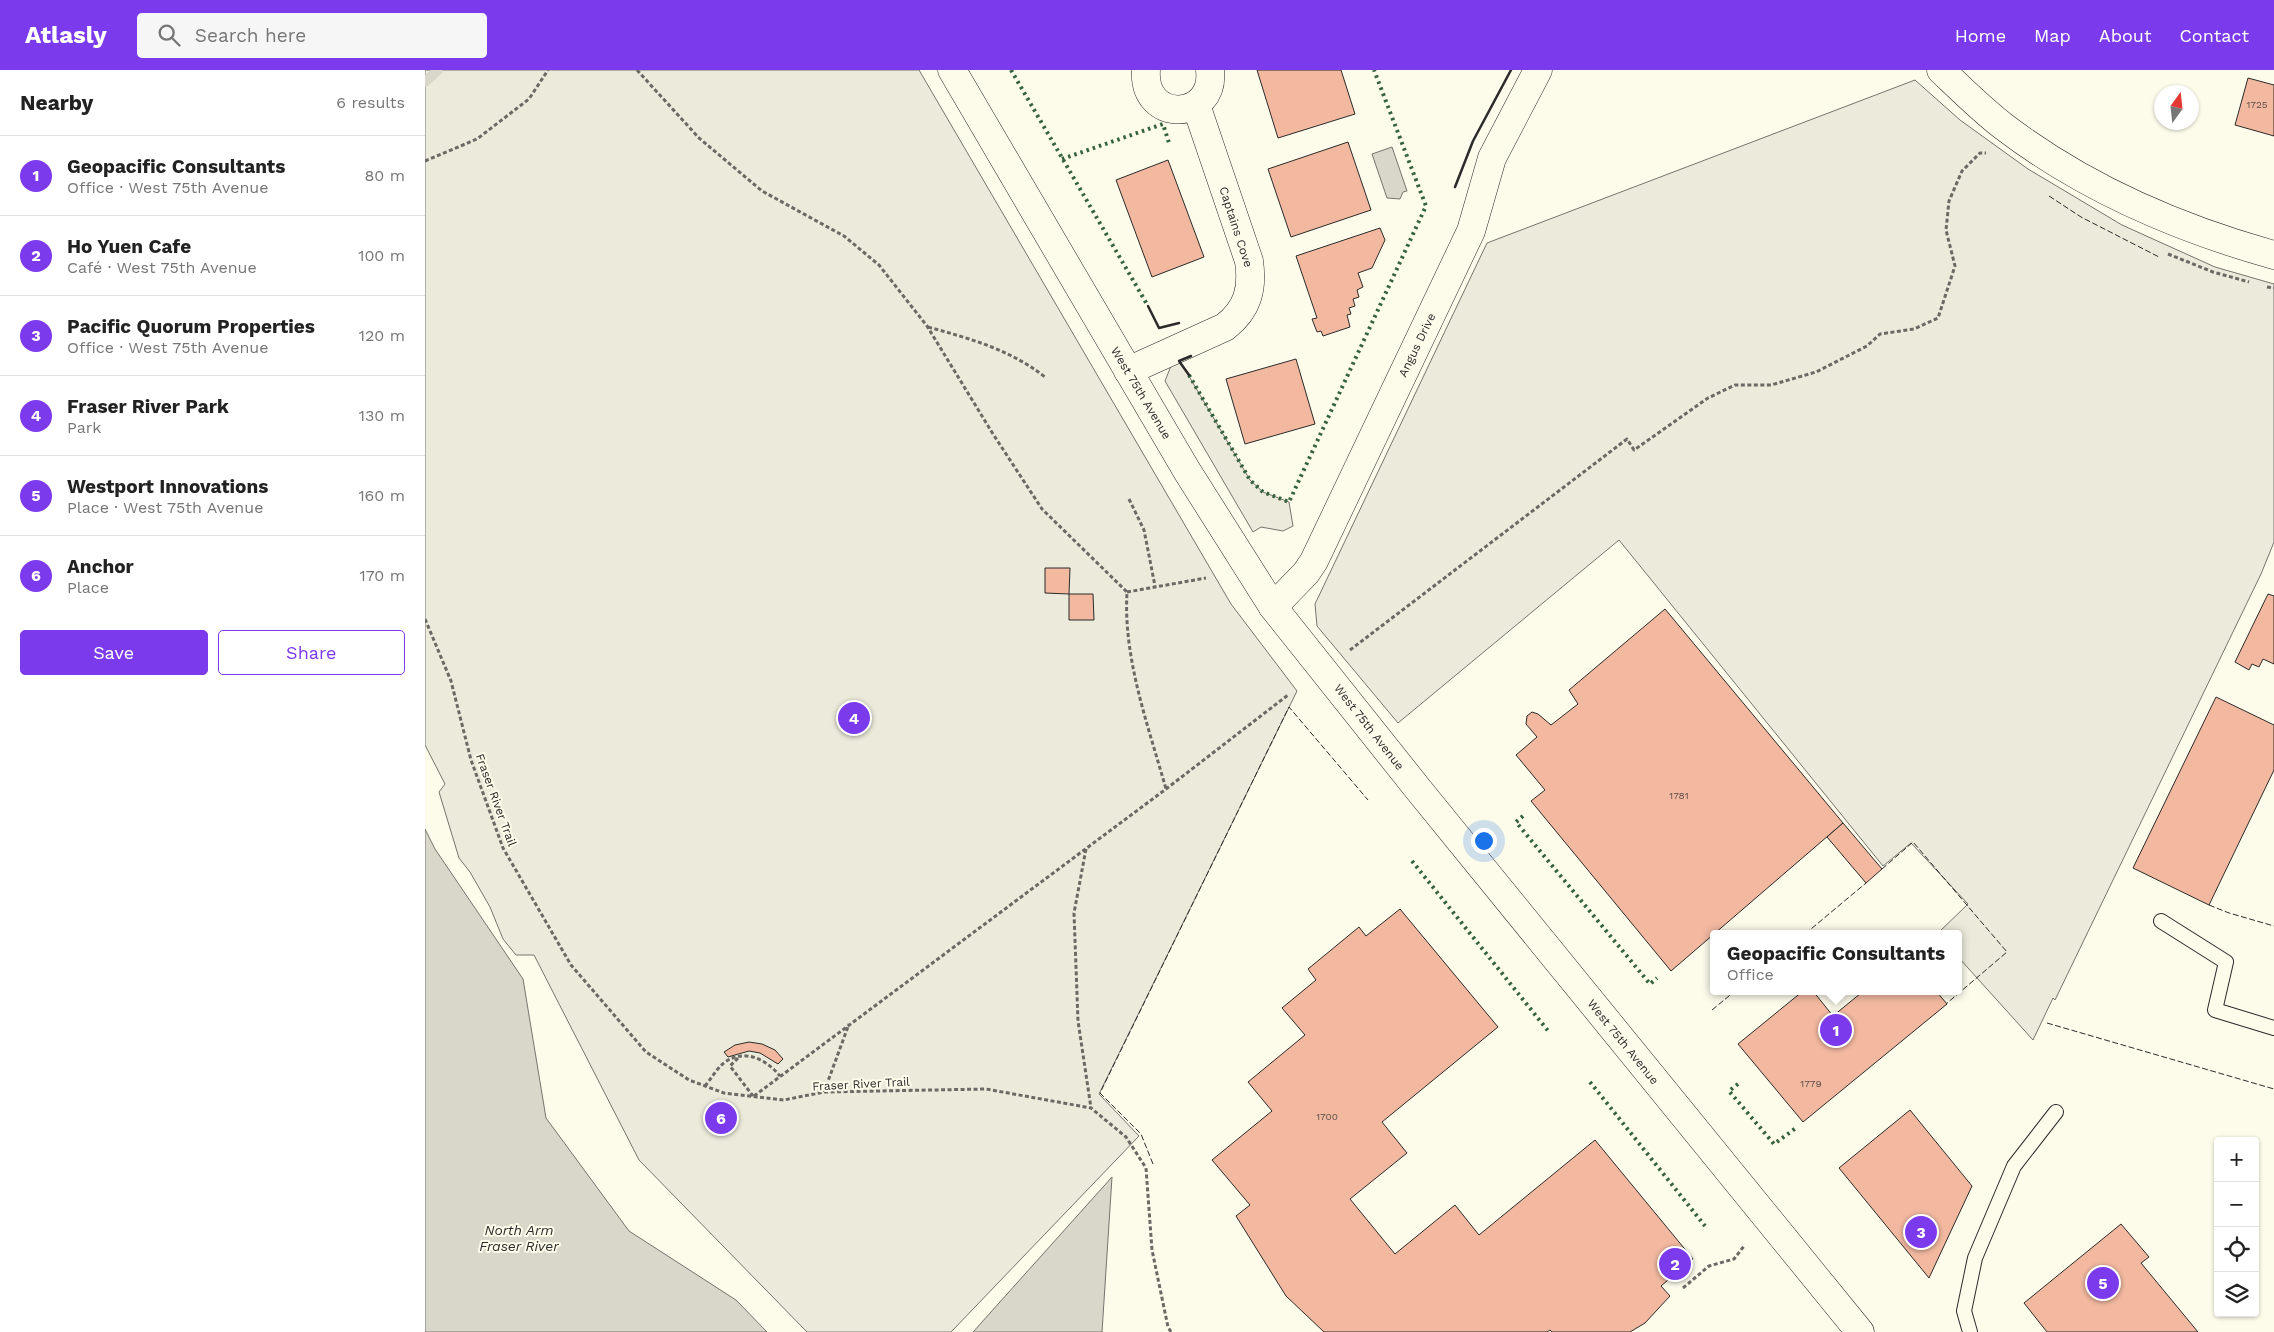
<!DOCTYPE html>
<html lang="en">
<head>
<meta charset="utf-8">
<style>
	:root { --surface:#fff; --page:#f6f6f6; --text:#222; --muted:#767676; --line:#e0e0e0; --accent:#7c3aed }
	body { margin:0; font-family:"Work Sans",sans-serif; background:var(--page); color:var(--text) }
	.controls { position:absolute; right:15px; bottom:15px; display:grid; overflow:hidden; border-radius:5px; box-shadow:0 1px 4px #0004 }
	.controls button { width:45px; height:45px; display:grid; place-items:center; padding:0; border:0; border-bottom:1px solid var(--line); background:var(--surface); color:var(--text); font:25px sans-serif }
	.compass { position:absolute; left:1729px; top:15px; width:45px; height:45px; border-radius:50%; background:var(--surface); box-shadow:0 1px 4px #0004; rotate:15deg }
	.you { position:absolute; left:1058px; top:770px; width:18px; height:18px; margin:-12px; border:4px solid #fff; border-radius:50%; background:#1a73e8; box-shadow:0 0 0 8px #1a73e833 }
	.badge { display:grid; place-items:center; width:32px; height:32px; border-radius:50%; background:var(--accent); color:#fff; font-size:16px; font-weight:700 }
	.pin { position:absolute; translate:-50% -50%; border:2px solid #fff; box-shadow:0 1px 5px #0006 }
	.popup { position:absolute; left:1285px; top:860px; width:252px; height:65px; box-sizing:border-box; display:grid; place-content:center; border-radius:5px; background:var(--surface); filter:drop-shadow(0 1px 4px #0005); font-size:16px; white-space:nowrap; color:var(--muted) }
	.popup b { font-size:19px; color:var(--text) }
	.popup::after { content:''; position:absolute; left:50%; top:100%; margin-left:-10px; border:10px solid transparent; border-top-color:var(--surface) }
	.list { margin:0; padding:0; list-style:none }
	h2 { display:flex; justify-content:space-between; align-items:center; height:65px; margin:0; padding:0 20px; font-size:21px }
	h2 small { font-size:16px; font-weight:400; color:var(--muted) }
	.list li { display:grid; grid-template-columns:32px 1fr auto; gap:15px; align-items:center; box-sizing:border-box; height:80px; padding:0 20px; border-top:1px solid var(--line) }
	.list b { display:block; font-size:19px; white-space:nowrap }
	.list p { margin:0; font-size:16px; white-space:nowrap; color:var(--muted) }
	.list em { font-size:16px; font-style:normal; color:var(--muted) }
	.actions { display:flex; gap:10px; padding:15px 20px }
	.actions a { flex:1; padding:11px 0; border:1px solid var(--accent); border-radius:5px; text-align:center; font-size:18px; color:var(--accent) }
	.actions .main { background:var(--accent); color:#fff }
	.icon { flex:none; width:28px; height:28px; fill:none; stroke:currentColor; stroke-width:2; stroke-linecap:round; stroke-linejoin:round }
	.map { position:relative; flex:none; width:1849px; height:1262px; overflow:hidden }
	header { display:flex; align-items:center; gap:30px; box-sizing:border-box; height:70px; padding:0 25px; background:var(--accent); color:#fff }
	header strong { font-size:24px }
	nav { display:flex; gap:28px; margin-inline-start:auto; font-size:18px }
	.search { width:350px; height:45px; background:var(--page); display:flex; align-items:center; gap:12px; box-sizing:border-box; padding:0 18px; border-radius:5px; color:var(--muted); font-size:19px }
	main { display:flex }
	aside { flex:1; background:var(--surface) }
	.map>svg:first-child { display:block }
</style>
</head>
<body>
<header>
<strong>Atlasly</strong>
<div class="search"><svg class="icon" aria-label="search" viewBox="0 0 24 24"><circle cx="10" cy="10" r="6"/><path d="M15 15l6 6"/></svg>Search here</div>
<nav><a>Home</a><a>Map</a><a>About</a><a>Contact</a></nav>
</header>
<main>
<aside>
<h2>Nearby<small>6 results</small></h2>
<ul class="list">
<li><span class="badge">1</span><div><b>Geopacific Consultants</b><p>Office · West 75th Avenue</p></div><em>80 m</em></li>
<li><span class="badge">2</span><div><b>Ho Yuen Cafe</b><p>Café · West 75th Avenue</p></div><em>100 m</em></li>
<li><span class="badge">3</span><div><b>Pacific Quorum Properties</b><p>Office · West 75th Avenue</p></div><em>120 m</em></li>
<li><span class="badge">4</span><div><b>Fraser River Park</b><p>Park</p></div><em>130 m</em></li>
<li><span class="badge">5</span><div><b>Westport Innovations</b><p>Place · West 75th Avenue</p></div><em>160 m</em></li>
<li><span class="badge">6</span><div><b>Anchor</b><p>Place</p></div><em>170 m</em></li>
</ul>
<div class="actions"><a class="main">Save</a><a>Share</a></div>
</aside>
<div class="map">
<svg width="1849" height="1262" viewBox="0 0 1849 1262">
	<rect width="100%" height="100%" fill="#fdfbea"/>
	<g fill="#ecebdb" stroke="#74746e">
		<path d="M 0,0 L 494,0 L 806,534 L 872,621 L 674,1024 L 714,1066 L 526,1262 L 382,1262 L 214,1090 L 109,885 L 91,885 L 78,869 L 65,837 L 45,802 L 34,788 L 14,722 L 20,714 L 0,675 Z"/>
		<path d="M 1490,10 L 1535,50 L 1603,99 L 1697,155 L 1790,197 L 1849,214 L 1849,472 L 1836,504 L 1630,930 L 1628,928 L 1608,970 L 1534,888 L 1534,864 L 1512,864 L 1543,834 L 1486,773 L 1458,796 L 1194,470 L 973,653 L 892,556 L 890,534 L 1062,173 Z"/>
		<path d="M 755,291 L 825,410 L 838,422 L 864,432 L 868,456 L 858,461 L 836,457 L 828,462 L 740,311 L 746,296 Z"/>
	</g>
	<g fill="#d8d7c9" stroke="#74746e">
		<path d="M 967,77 L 982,121 L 978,122 L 975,129 L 962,128 L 947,84 Z"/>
		<path d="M 0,759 L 10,779 L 98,909 L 121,1048 L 204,1161 L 311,1230 L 342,1262 L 0,1262 Z"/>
		<path d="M 687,1107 L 677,1262 L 548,1262 Z"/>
	</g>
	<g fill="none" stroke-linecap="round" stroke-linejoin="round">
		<path stroke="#d8d7c9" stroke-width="10" d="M 0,12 L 13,0"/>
	</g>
	<g fill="#f2b8a0" stroke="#2b2b2b">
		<path d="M 832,0 L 916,0 L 930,44 L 853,68 Z"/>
		<path d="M 1823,8 L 1849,15 L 1849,66 L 1810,55 Z"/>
		<path d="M 923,72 L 946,140 L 866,167 L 843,99 Z"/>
		<path d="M 743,90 L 779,187 L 727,207 L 691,110 Z"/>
		<path d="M 955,158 L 960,170 L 947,198 L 933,203 L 938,217 L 932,220 L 934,227 L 928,229 L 930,236 L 924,238 L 926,244 L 922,245 L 925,257 L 898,266 L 896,261 L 892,262 L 887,249 L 892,248 L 871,186 Z"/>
		<path d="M 871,289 L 890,354 L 820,374 L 801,309 Z"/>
		<path d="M 620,498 L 645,498 L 644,524 L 620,523 Z"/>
		<path d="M 644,524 L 668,524 L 669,550 L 644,550 Z"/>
		<path d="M 1843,524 L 1849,526 L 1849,594 L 1838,589 L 1834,597 L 1827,594 L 1824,600 L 1810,592 Z"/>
		<path d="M 1240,539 L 1418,753 L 1246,901 L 1106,731 L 1120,720 L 1091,685 L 1112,667 L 1101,654 L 1102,646 L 1107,642 L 1113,644 L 1126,655 L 1153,634 L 1144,620 Z"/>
		<path d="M 1791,627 L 1849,655 L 1849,700 L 1784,835 L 1708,798 Z"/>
		<path d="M 1418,753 L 1457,799 L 1441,813 L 1402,767 Z"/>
		<path d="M 975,839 L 1073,957 L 957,1052 L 982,1083 L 925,1129 L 970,1184 L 1030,1135 L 1054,1165 L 1170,1070 L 1268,1189 L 1236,1216 L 1245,1226 L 1220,1253 L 1205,1262 L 1127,1262 L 1125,1260 L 1122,1262 L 899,1262 L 861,1226 L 811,1146 L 825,1135 L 787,1090 L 847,1041 L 823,1012 L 880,965 L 857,938 L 891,910 L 883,899 L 934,857 L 941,866 Z"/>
		<path d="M 1378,921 L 1388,921 L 1408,946 L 1436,923 L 1435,921 L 1511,921 L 1522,934 L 1378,1052 L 1313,974 Z"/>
		<path d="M 324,972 L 337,974 L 350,980 L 358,989 L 353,994 L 335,983 L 324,981 L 303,987 L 299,982 L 310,975 Z"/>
		<path d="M 1485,1040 L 1547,1116 L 1504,1208 L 1414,1098 Z"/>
		<path d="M 1696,1154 L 1724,1187 L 1716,1193 L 1773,1262 L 1622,1262 L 1599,1233 Z"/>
	</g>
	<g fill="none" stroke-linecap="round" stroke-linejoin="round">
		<defs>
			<g id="service">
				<path d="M 1736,851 L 1801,892 L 1790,940 L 1849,958"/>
				<path d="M 1545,1262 L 1539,1241 L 1550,1188 L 1589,1096 L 1631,1042"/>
			</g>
			<g id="minor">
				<path d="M 527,0 L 762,401 L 848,537 L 993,719 L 1435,1262"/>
				<path d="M 721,0 C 717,54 791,51 785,0"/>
				<path d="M 703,301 L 800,257 C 823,239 828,219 824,191 L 771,35"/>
				<path d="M 848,537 L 881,503 L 889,491 L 1046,161 L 1067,88 L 1113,0"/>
			</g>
			<path id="secondary" d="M 1516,0 C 1536,19 1556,39 1578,56 C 1659,118 1752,158 1849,185"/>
		</defs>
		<use href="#service" stroke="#2b2b2b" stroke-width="16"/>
		<use href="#minor" stroke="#2b2b2b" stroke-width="29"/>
		<use href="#secondary" stroke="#2b2b2b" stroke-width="29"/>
		<g stroke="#6a6964" stroke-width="3" stroke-dasharray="4 2.5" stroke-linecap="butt">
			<path d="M 212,0 L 274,68 L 337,121 L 419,166 L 454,195 L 502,256 L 568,364 L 617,439 L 702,522 C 698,588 723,655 741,719"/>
			<path d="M 0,91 L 52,69 L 104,29 L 123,0"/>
			<path d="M 1743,184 L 1788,202 L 1824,212"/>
			<path d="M 1842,217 L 1849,218"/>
			<path d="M 503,257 C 546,269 584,279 620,307"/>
			<path d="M 704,429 L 719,460 L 730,516"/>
			<path d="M 702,522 L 781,508"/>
			<path d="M 0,549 L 26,611 L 46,690 L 78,778 L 146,895 L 221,982 L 264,1010 L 299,1023 L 359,1030 L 399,1022 L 561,1019 L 666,1038 L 701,1067 L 721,1098 L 727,1180 L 743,1257 L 746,1262"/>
			<path d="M 925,580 L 1202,369 L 1209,380 L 1283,328 L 1310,315 L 1346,315 L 1391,302 L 1442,276 L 1455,264 L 1489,259 L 1513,248 L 1530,196 L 1521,160 L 1524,131 L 1537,101 L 1555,83 L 1561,83"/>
			<path d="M 661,779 L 649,843 L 653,951 L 666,1038"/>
			<path d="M 313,988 L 305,996 L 328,1026"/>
			<path d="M 280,1016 C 286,1009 292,998 300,992 C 320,978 342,990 355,1006"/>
			<path d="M 399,1022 L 424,954"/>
			<path d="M 329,1026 L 741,719 L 863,625"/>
			<path d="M 1258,1218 L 1284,1196 L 1309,1189 L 1319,1176"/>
		</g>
		<use href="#service" stroke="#fdfbea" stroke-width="14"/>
		<use href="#minor" stroke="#fdfbea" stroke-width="28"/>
		<use href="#secondary" stroke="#fdfbea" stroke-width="28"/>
		<g stroke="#34623c" stroke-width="4" stroke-dasharray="2.5 4" stroke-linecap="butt">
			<path d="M 586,0 L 723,236"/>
			<path d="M 637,89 L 738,54 L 744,73"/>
			<path d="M 764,305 L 825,410 L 838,422 L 864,432 L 1001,136 L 949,0"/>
			<path d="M 1098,746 L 1091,752 L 1225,914 L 1232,908"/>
			<path d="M 987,791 L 1124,962"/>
			<path d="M 1165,1012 L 1280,1156"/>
			<path d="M 1313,1014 L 1304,1021 L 1349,1074 L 1371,1058"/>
		</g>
		<g stroke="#2b2b2b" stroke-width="1" stroke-dasharray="6 2.5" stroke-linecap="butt">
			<path d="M 1624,126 L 1656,147 L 1734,187"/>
			<path d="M 1457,799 L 1488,772 L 1582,882 L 1521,934"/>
			<path d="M 1784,835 L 1804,843 L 1849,856"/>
			<path d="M 1380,864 L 1441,813"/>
			<path d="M 1287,940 L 1310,921"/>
			<path d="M 1622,953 L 1849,1019"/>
			<path d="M 728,1094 L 716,1064 L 675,1023 L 864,637 L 943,730"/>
		</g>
		<g stroke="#2b2b2b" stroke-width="2.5">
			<path d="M 1030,117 L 1048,71 L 1086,0"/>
			<path d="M 723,236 L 734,258 L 754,253"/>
			<path d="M 764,305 L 754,291 L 766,286"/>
		</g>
	</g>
	<g text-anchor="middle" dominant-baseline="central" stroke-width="4" stroke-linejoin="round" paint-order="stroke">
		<g font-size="10" fill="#5d4e48">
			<text x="1832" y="34">1725</text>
			<text x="1254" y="725">1781</text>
			<text x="1386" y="1013">1779</text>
			<text x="902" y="1046">1700</text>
		</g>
		<g font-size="12" fill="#2b2b2b" stroke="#fdfbea">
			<text transform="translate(811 157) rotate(72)">Captains Cove</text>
			<text transform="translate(992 275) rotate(-64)">Angus Drive</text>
			<text transform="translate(716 323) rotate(59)">West 75th Avenue</text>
			<text transform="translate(944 657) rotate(52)">West 75th Avenue</text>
			<text transform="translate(71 730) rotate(70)">Fraser River Trail</text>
			<text transform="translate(1198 972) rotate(51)">West 75th Avenue</text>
			<text transform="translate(436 1014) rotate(-3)">Fraser River Trail</text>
		</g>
		<g font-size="14" font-style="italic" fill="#2b2b2b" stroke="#fdfbea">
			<text x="94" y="1160">North Arm<tspan x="94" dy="16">Fraser River</tspan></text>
		</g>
	</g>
</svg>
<div class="controls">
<button>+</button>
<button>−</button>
<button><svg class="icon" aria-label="locate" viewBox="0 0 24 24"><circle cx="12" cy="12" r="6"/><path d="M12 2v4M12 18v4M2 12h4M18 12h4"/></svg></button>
<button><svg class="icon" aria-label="layers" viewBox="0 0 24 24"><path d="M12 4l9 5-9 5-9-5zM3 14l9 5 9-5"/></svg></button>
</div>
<svg class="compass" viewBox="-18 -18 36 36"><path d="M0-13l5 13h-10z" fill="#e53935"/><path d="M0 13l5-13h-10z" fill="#767676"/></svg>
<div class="you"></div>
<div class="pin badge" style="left:1411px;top:960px">1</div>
<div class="popup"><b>Geopacific Consultants</b>Office</div>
<div class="pin badge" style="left:1250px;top:1194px">2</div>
<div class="pin badge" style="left:1496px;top:1162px">3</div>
<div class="pin badge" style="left:429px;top:648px">4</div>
<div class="pin badge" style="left:1678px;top:1213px">5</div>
<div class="pin badge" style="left:296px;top:1048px">6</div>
</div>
</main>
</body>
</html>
